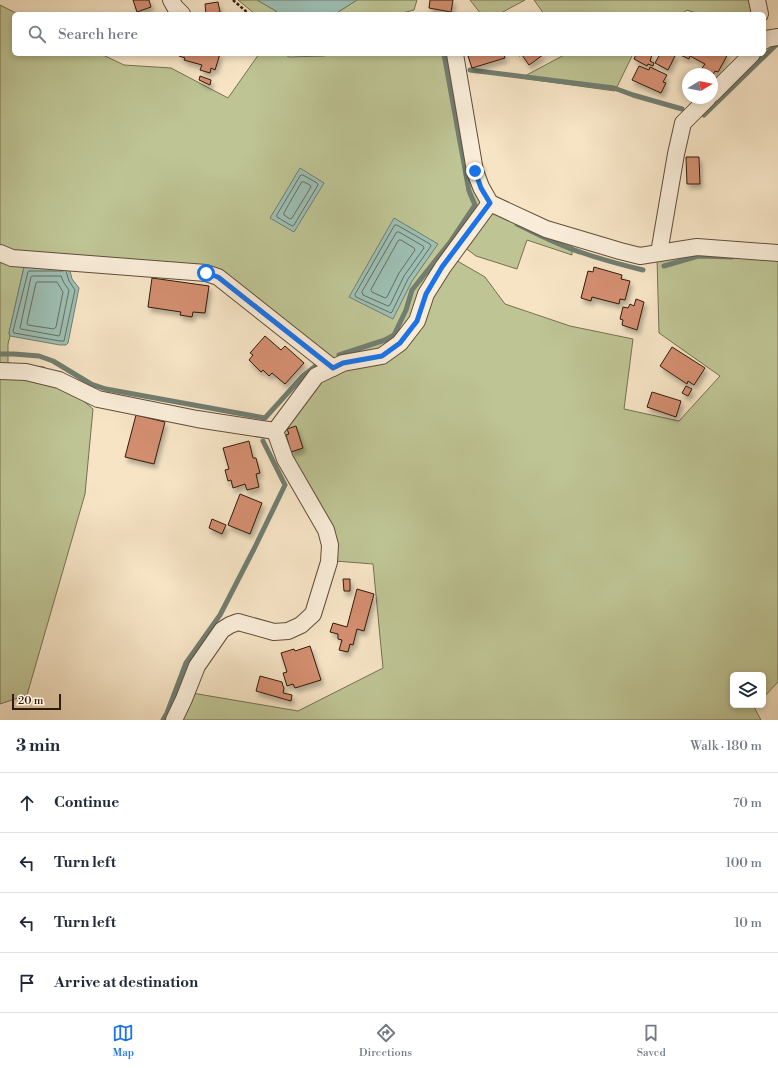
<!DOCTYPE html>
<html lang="en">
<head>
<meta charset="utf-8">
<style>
	:root { --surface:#fff; --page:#f6f6f7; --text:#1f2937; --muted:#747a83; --line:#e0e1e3; --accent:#1a73e8 }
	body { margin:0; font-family:"Libre Bodoni",serif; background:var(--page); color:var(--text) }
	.controls { position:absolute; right:12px; bottom:12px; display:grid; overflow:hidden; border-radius:6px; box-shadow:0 2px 6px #0003 }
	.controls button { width:36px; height:36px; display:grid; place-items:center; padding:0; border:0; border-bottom:1px solid var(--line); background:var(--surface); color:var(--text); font:20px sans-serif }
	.compass { position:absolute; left:682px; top:68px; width:36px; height:36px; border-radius:50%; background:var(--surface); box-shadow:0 2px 6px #0003; rotate:80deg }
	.scale { position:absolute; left:12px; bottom:10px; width:49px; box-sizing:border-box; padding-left:4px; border:2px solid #301b0b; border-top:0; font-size:11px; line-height:14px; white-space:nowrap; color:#301b0b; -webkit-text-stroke:3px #f9edd9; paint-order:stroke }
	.stop { position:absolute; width:12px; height:12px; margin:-9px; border:3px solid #1a73e8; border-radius:50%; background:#fff }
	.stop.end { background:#1a73e8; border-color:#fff; box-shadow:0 1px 4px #0008 }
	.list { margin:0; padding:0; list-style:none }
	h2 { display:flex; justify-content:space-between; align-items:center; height:52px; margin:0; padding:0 16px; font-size:17px }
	h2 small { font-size:13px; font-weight:400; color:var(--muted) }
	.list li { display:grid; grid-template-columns:26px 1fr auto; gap:12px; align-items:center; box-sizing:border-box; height:60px; padding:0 16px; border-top:1px solid var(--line) }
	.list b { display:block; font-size:15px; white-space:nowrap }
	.list em { font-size:13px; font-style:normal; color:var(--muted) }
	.icon { flex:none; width:22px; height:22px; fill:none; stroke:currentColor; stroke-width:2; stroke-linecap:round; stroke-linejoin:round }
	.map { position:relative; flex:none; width:778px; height:720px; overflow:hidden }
	.search { position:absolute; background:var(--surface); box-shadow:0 2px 6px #0003; left:12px; right:12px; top:12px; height:44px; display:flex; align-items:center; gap:10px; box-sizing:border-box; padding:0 14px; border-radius:6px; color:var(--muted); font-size:15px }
	.sheet { height:292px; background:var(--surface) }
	nav { display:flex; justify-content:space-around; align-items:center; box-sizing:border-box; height:56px; border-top:1px solid var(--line); background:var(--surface); font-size:11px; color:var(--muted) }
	nav a { display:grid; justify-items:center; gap:2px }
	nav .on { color:var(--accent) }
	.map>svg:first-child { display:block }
</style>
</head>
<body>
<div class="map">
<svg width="778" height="720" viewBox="0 0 778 720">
	<defs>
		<filter id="shadow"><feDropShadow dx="2.5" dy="4.5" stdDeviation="2" flood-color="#0004"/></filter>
	</defs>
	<rect width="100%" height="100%" fill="#f6e4c5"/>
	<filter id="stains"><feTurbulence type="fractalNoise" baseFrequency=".005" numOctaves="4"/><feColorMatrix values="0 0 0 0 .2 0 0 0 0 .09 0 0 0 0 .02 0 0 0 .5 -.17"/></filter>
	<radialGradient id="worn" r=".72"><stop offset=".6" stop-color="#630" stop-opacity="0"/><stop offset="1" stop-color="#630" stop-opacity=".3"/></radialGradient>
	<g fill="#bec494" stroke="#777050">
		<path d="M 238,0 L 257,0 L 276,11 L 277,14 L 255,14 Z"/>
		<path d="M 357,0 L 417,0 L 414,10 L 399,14 L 335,14 Z"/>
		<path d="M 470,0 L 525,0 L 499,14 L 481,14 Z"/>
		<path d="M 534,0 L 755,0 L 758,14 L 699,14 L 687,10 L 682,14 L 544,14 Z"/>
		<path d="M 0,5 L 18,14 L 14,14 L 14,54 L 101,54 L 124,65 L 171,68 L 228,98 L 259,54 L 284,54 L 289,57 L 324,56 L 330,54 L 451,54 L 483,202 L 408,325 L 384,349 L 331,362 L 218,273 L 24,267 L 9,333 L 10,336 L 8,344 L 8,363 L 44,367 L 93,409 L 85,494 L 27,695 L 0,704 Z"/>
		<path d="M 566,54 L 633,54 L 615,91 L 521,78 Z"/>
		<path d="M 499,209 L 572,243 L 572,255 L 527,240 L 517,269 L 476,256 L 464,247 L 489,214 Z"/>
		<path d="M 698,250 L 778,258 L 778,682 L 763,698 L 763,675 L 733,675 L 733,705 L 756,705 L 754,707 L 761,720 L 180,720 L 192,693 L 298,711 L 383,668 L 373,564 L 335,561 L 281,433 L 324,373 L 379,360 L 454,259 L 485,277 L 505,304 L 570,326 L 633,339 L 624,409 L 679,421 L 720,376 L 659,333 L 657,258 Z"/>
	</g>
	<g fill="#9dbfb4" stroke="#717d70">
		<path d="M 257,0 L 357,0 L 335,14 L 277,14 L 276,11 Z"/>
		<path d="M 300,168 L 324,183 L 294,232 L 270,218 Z"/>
		<path d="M 394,218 L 438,244 L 412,281 L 393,319 L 349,297 Z"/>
		<path d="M 24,267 L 69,267 L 72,279 L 79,288 L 68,343 L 66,345 L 60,345 L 10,336 L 9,333 Z"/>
	</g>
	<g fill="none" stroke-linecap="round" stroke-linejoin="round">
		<g stroke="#666d60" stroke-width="1">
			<path d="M 301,175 L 303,175 L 317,183 L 318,185 L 294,225 L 292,226 L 277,217 L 277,215 Z"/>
			<path d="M 302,182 L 304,182 L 310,185 L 311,187 L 292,218 L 290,219 L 284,215 L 284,213 Z"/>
			<path d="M 395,225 L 397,225 L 430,244 L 431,246 L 408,279 L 392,312 L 391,313 L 356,297 L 355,295 Z"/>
			<path d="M 397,232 L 399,232 L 423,246 L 424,248 L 404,276 L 390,305 L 388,306 L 363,295 L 362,292 Z"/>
			<path d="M 399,240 L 401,240 L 414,248 L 415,250 L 399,273 L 387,297 L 385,298 L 372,292 L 371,290 Z"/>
			<path d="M 63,271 L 29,271 L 28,272 L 13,331 L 14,333 L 60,341 L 64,341 L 75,290 L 69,281 L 66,271"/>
			<path d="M 33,276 L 61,276 L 64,283 L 69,290 L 60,334 L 59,336 L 21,329 L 20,328 L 31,277 Z"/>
			<path d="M 38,282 L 57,282 L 63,292 L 56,327 L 54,329 L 28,325 L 27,323 L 36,283 Z"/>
		</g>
		<g stroke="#717d70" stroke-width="5">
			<path d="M 470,70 L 614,88 L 633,95 L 682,109"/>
			<path d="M 704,115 L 778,43"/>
			<path d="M 517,224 C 537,234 558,245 580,252 C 600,259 622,265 643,270"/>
			<path d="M 664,266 L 698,256 L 732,257"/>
			<path d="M 0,354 L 14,354 L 39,356 L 53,361 L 91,384 L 106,389 L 265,418 L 303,376 L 318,364"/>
			<path d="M 339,355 L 385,340 L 394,335 L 406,310 L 412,290 L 451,241 L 475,205 L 469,191 L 444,54"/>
			<path d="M 163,720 L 167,713 L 186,663 L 220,615 L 254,549 L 285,485 L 263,441"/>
		</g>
	</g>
	<g fill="#d38e70" stroke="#301b0b" filter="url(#shadow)">
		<path d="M 133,0 L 149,0 L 151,7 L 137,12 Z"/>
		<path d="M 430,0 L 453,0 L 451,12 L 429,8 Z"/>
		<path d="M 218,2 L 220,12 L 206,14 L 205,4 Z"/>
		<path d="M 180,54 L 220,54 L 215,70 L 211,68 L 210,73 L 200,70 L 202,65 L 184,60 L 185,58 L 179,56 Z"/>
		<path d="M 475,54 L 504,54 L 505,58 L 472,68 L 468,56 Z"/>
		<path d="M 518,54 L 542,54 L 543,55 L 529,65 L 522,55 L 519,56 Z"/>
		<path d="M 636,54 L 650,54 L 652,55 L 650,61 L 654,63 L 653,66 L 648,64 L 647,66 L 634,59 Z"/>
		<path d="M 660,54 L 676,54 L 668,70 L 655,63 Z"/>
		<path d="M 678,54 L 728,54 L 718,72 L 715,71 L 712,76 L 712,74 L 698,74 L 705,64 L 690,56 L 689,59 Z"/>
		<path d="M 639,66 L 649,70 L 650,67 L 667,75 L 663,82 L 666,83 L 661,93 L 632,80 Z"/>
		<path d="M 200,76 L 211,80 L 210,85 L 199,80 Z"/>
		<path d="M 686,157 L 699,157 L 700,184 L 687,184 Z"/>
		<path d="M 594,267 L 622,275 L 621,279 L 630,281 L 625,300 L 620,299 L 619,304 L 592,297 L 591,301 L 581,298 L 588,271 L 593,272 Z"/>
		<path d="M 152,278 L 209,286 L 205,313 L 193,312 L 192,317 L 180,315 L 181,312 L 148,307 Z"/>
		<path d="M 636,299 L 644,302 L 637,330 L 622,325 L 623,320 L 620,319 L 623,307 L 628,308 L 630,304 L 634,306 Z"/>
		<path d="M 265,336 L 281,350 L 285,346 L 304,363 L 285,384 L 272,373 L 269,376 L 263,370 L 261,372 L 249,360 L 253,355 L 250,353 Z"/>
		<path d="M 672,347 L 705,368 L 694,385 L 688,381 L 687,384 L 660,366 Z"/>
		<path d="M 686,386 L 692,389 L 688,396 L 682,393 Z"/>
		<path d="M 652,392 L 681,401 L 676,417 L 647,407 Z"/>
		<path d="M 136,415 L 165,422 L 154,464 L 125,457 Z"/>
		<path d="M 296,426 L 303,448 L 291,452 L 286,435 L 289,434 L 287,429 Z"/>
		<path d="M 249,441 L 253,458 L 256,458 L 260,473 L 256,474 L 259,487 L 247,490 L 245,484 L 233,488 L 231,480 L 228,481 L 225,470 L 229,469 L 223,448 Z"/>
		<path d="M 240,494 L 262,503 L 250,534 L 228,525 Z"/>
		<path d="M 212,519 L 226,525 L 222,534 L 209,528 Z"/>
		<path d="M 343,579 L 350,579 L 350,591 L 344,591 Z"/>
		<path d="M 357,589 L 374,594 L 364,631 L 357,629 L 353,645 L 350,644 L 348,652 L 339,650 L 342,640 L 338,639 L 338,634 L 330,632 L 333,623 L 347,627 Z"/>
		<path d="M 310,646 L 321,680 L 295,688 L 293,684 L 287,686 L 283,673 L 287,672 L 281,653 L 294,649 L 295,651 Z"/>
		<path d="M 260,676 L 282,682 L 283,686 L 284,688 L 283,693 L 292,695 L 291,701 L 256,691 Z"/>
	</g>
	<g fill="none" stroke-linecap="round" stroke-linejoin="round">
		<defs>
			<g id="minor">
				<path d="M 171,0 L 175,7 L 182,14"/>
				<path d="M 757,0 L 760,14"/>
				<path d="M 764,41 L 766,39 L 778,37"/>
				<path d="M 455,54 L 475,171 L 481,187 L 490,203 L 546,229 L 620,251 L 640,256 L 697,247 L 778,253"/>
				<path d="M 712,94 L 752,54"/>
				<path d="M 0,253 L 12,258 L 206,273 L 218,277 L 333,368"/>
				<path d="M 659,253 L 676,154 L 683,123 L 708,98"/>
				<path d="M 0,371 L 26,372 L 59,380 L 98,399 L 197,419 L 275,431"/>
				<path d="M 174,720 L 184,699 L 197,666 L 222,630 L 230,625 L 238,622 L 274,632 L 288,631 L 301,625 L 313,614 L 329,562 L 330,545 L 326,530 L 285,459 L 275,431 L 316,376 L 343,363 L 382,356 L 400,343 L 417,321 L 426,294 L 443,267 L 490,203"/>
			</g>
		</defs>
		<use href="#minor" stroke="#624d3a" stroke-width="18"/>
		<path stroke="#301b0b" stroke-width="2.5" stroke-dasharray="3 2" stroke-linecap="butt" d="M 233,0 L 249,14"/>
		<use href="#minor" stroke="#f9edd9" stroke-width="16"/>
	</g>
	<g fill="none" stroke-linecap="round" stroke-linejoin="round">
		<path stroke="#1a73e8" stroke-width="5" d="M 206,273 L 218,277 L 333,368 L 343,363 L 382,356 L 400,343 L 417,321 L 426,294 L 442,267 L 490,203 L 481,188 L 475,171"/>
	</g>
	<rect width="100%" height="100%" filter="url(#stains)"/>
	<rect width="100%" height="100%" fill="url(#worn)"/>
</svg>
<div class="controls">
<button><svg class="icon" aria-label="layers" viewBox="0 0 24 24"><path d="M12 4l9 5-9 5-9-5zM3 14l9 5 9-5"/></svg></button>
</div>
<svg class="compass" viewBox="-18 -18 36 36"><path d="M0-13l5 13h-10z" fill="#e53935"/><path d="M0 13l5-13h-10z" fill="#747a83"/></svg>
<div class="scale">20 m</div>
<div class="stop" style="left:206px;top:273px"></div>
<div class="stop end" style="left:475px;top:171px"></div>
<div class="search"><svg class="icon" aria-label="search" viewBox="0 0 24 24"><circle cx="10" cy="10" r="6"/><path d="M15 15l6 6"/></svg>Search here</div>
</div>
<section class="sheet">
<h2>3 min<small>Walk · 180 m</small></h2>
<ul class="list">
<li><svg class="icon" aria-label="ahead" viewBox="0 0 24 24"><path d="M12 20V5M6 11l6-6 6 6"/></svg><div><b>Continue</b></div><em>70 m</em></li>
<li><svg class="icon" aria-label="left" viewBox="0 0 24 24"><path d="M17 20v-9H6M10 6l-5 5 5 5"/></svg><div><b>Turn left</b></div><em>100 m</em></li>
<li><svg class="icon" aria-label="left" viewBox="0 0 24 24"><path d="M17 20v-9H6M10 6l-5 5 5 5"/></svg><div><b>Turn left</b></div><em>10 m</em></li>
<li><svg class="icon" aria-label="arrive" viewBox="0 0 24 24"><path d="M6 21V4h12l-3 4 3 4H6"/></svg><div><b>Arrive at destination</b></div></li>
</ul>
</section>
<nav>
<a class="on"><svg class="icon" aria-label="map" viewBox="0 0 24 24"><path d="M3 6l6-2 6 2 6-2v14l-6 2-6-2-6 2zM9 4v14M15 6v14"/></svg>Map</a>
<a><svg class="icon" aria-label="directions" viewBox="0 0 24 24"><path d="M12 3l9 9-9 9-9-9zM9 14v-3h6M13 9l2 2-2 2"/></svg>Directions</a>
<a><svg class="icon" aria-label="saved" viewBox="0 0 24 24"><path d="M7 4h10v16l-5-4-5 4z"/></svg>Saved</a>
</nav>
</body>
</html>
